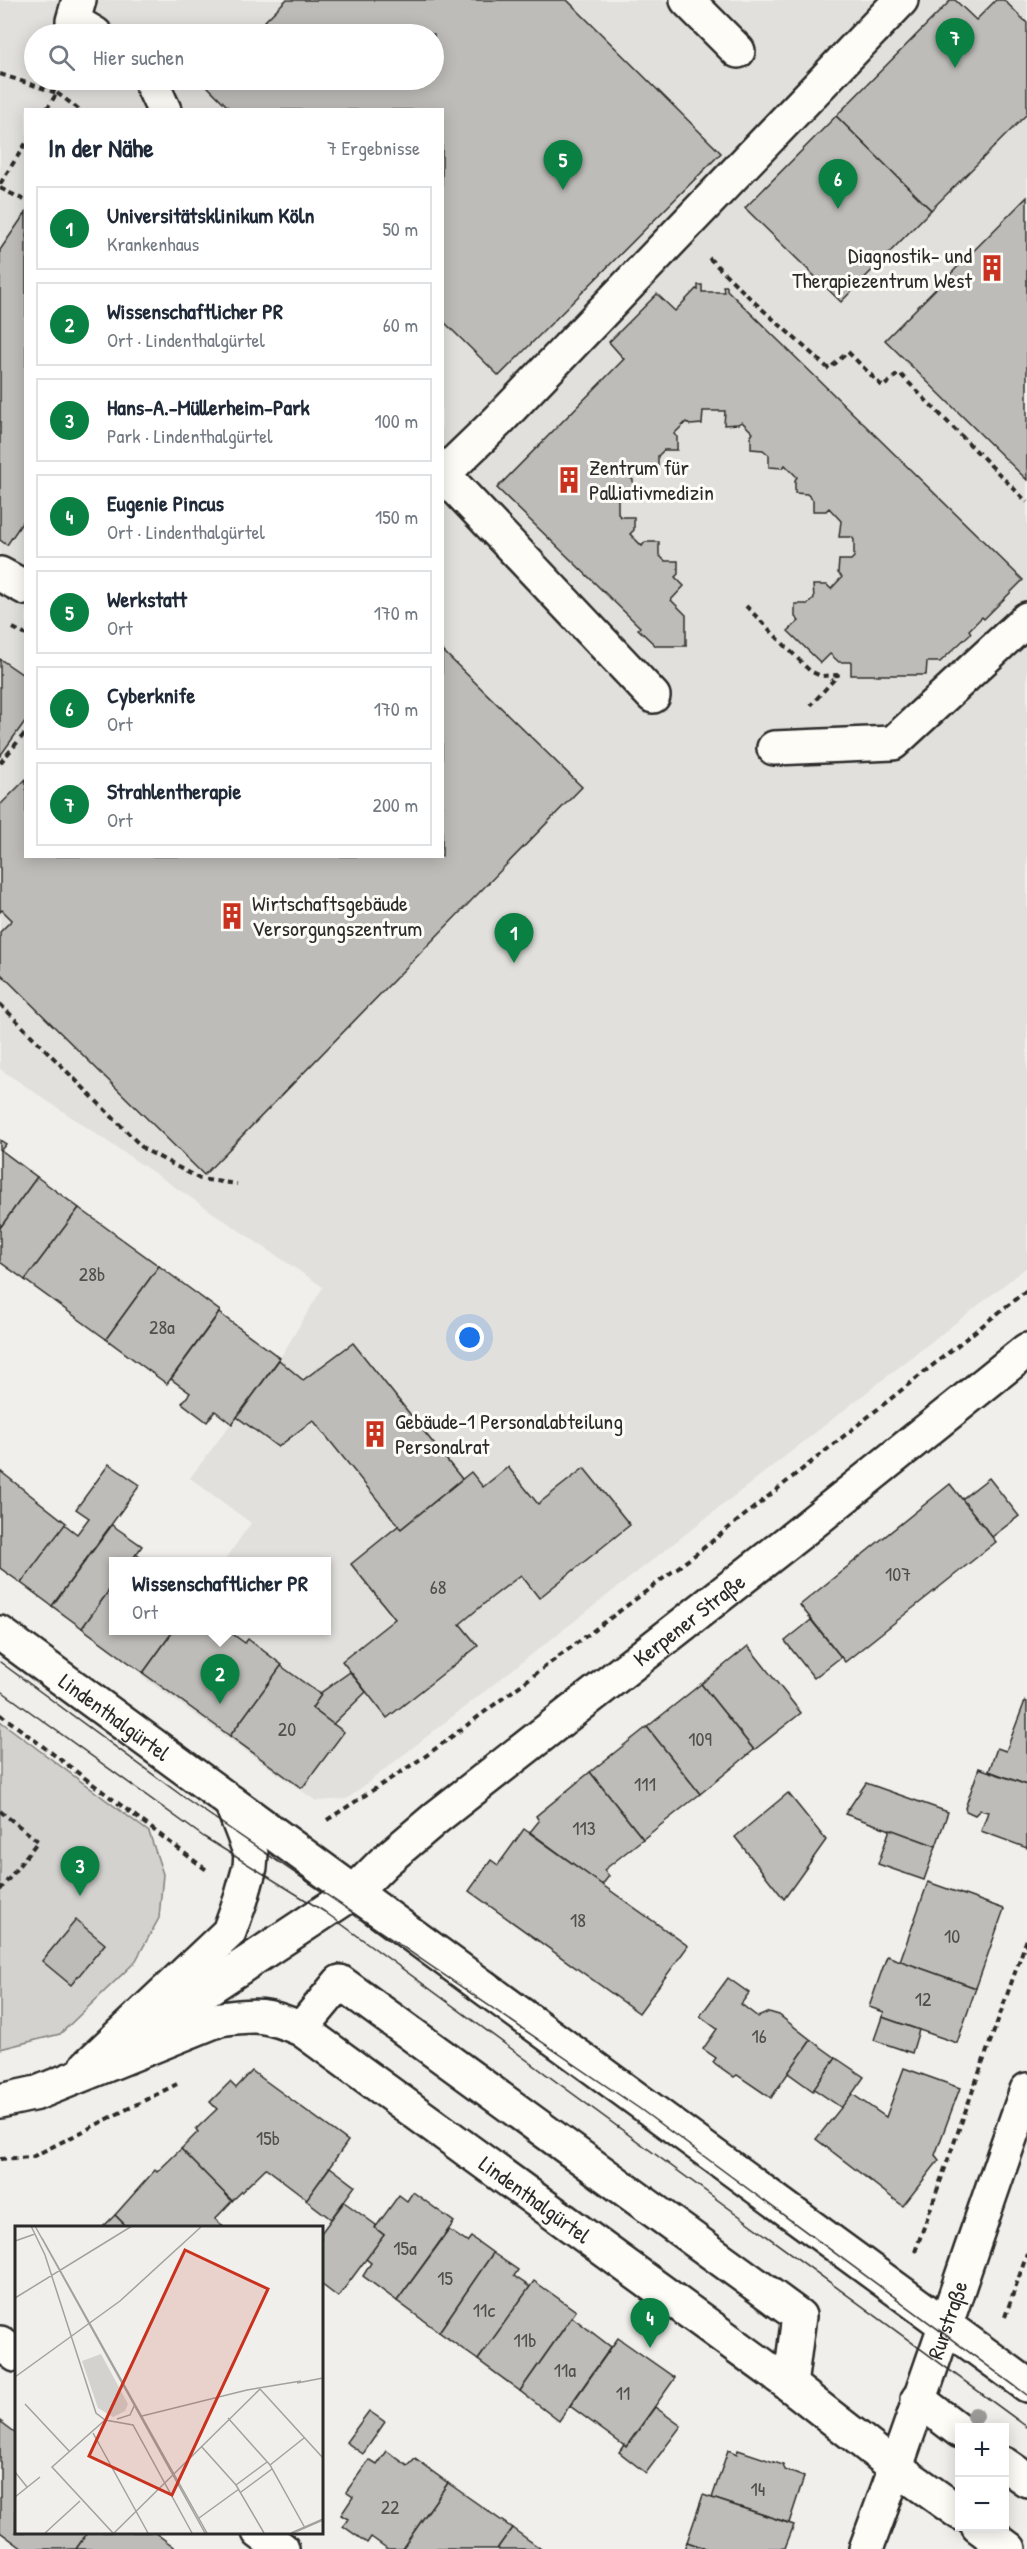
<!DOCTYPE html>
<html lang="de">
<head>
<meta charset="utf-8">
<style>
	:root { --surface:#fff; --page:#f6f6f7; --text:#1f2937; --muted:#747a83; --line:#e0e1e3; --accent:#0b8043 }
	body { margin:0; font-family:"Patrick Hand",sans-serif; background:var(--page); color:var(--text) }
	.controls { position:absolute; right:18px; bottom:18px; display:grid; overflow:hidden; border-radius:0px; box-shadow:0 3px 15px #0003 }
	.controls button { width:54px; height:54px; display:grid; place-items:center; padding:0; border:0; border-bottom:2px solid var(--line); background:var(--surface); color:var(--text); font:30px sans-serif }
	.you { position:absolute; left:470px; top:1338px; width:21px; height:21px; margin:-15px; border:4px solid #fff; border-radius:50%; background:#1a73e8; box-shadow:0 0 0 9px #1a73e833 }
	.badge { display:grid; place-items:center; width:39px; height:39px; border-radius:50%; background:var(--accent); color:#fff; font-size:20px; font-weight:700 }
	.pin { position:absolute; translate:-50% -50px; filter:drop-shadow(0 2px 3px #0008) }
	.pin::after { content:''; position:absolute; top:32px; width:21px; height:18px; background:inherit; clip-path:polygon(0 0,100% 0,50% 100%) }
	.popup { position:absolute; left:109px; top:1557px; width:222px; height:78px; box-sizing:border-box; display:grid; place-content:center; border-radius:0px; background:var(--surface); filter:drop-shadow(0 2px 4px #0005); font-size:20px; white-space:nowrap; color:var(--muted) }
	.popup b { font-size:22px; color:var(--text) }
	.popup::after { content:''; position:absolute; left:50%; top:100%; margin-left:-12px; border:12px solid transparent; border-top-color:var(--surface) }
	.list { margin:0; padding:0; list-style:none }
	h2 { display:flex; justify-content:space-between; align-items:center; height:78px; margin:0; padding:0 24px; font-size:26px }
	h2 small { font-size:20px; font-weight:400; color:var(--muted) }
	.list li { display:grid; grid-template-columns:39px 1fr auto; gap:18px; align-items:center; box-sizing:border-box; height:84px; margin:0 12px 12px; padding:0 12px; border:2px solid var(--line); border-radius:0px }
	.list b { display:block; font-size:22px; white-space:nowrap }
	.list p { margin:0; font-size:20px; white-space:nowrap; color:var(--muted) }
	.list em { font-size:20px; font-style:normal; color:var(--muted) }
	.icon { flex:none; width:33px; height:33px; fill:none; stroke:currentColor; stroke-width:2; stroke-linecap:round; stroke-linejoin:round }
	.map { position:relative; flex:none; width:1027px; height:2549px; overflow:hidden }
	.search { position:absolute; background:var(--surface); box-shadow:0 3px 15px #0003; left:24px; top:24px; width:420px; height:66px; display:flex; align-items:center; gap:15px; box-sizing:border-box; padding:0 21px; border-radius:33px; color:var(--muted); font-size:22px }
	.panel { position:absolute; background:var(--surface); box-shadow:0 3px 15px #0003; left:24px; top:108px; width:420px; height:750px; border-radius:0px }
	.map>svg:first-child { display:block }
</style>
</head>
<body>
<div class="map">
<svg width="1027" height="2549" viewBox="0 0 1027 2549">
	<rect width="100%" height="100%" fill="#f0efeb"/>
	<filter id="ink" filterUnits="userSpaceOnUse"><feTurbulence type="fractalNoise" baseFrequency=".0167" numOctaves="2"/><feDisplacementMap in="SourceGraphic" scale="12" xChannelSelector="R" yChannelSelector="G"/><feConvolveMatrix kernelMatrix="1 2 1 2 8 2 1 2 1" color-interpolation-filters="sRGB"/></filter>
	<g filter="url(#ink)">
		<path fill="#e1e0dc" fill-rule="evenodd" d="M 0,0 L 1027,0 L 1027,1267 L 347,1799 L 316,1801 L 141,1676 L 174,1631 L 326,1630 L 326,1562 L 224,1561 L 251,1523 L 190,1478 L 280,1358 L 323,1287 L 0,1069 ZM 34,34 L 434,34 L 434,80 L 34,80 ZM 26,110 L 442,110 L 442,856 L 26,856 Z"/>
		<path fill="#d3d2cf" stroke="#7f7e7d" stroke-width="1.5" d="M 0,1721 L 149,1832 L 163,1874 L 159,1918 L 135,1962 L 60,2034 L 0,2049 Z"/>
		<g fill="#bdbcb8" stroke="#2b2b2b" stroke-width="1.5">
			<path d="M 286,0 L 567,0 L 721,153 L 499,376 L 442,320 L 442,110 L 231,110 L 204,83 L 207,80 L 434,80 L 434,34 L 252,34 Z"/>
			<path d="M 951,0 L 955,0 L 976,20 L 996,0 L 1004,0 L 1027,23 L 1027,114 L 931,210 L 836,116 Z"/>
			<path d="M 836,116 L 931,210 L 841,302 L 745,208 Z"/>
			<path d="M 1027,197 L 1027,480 L 885,340 Z"/>
			<path d="M 26,212 L 26,517 L 7,545 L 0,540 L 0,250 Z"/>
			<path d="M 698,285 L 702,285 L 702,292 L 724,292 L 723,286 L 727,286 L 727,290 L 1023,580 L 984,619 L 982,617 L 969,630 L 971,633 L 940,662 L 927,662 L 926,675 L 851,675 L 851,662 L 839,662 L 830,654 L 821,663 L 788,631 L 799,621 L 795,617 L 795,604 L 808,604 L 814,598 L 813,585 L 827,585 L 831,589 L 842,577 L 838,573 L 839,560 L 851,560 L 854,557 L 854,540 L 852,537 L 839,537 L 841,521 L 829,508 L 826,511 L 813,511 L 813,500 L 807,494 L 795,493 L 795,480 L 797,477 L 785,465 L 783,468 L 769,467 L 769,455 L 763,450 L 751,449 L 751,436 L 753,433 L 742,422 L 738,424 L 724,425 L 725,411 L 703,411 L 702,424 L 690,425 L 686,422 L 674,434 L 677,437 L 677,450 L 664,450 L 658,456 L 658,468 L 646,469 L 642,466 L 630,478 L 633,480 L 633,494 L 621,494 L 618,497 L 618,514 L 621,517 L 634,517 L 634,530 L 630,534 L 642,546 L 645,542 L 659,542 L 659,555 L 665,561 L 678,561 L 678,574 L 675,577 L 684,586 L 671,600 L 686,615 L 686,646 L 656,646 L 638,629 L 640,627 L 497,488 L 624,359 L 609,342 L 657,294 L 675,311 L 696,289 L 698,290 Z"/>
			<path d="M 442,650 L 582,787 L 204,1175 L 0,973 L 0,932 L 12,920 L 2,910 L 0,912 L 0,805 L 26,779 L 26,856 L 442,856 Z"/>
			<path d="M 0,659 L 26,677 L 26,720 L 0,756 Z"/>
			<path d="M 0,1140 L 6,1144 L 1,1150 L 37,1177 L 0,1228 Z"/>
			<path d="M 37,1177 L 79,1208 L 25,1280 L 0,1262 L 0,1228 Z"/>
			<path d="M 79,1208 L 159,1266 L 106,1339 L 25,1280 Z"/>
			<path d="M 159,1266 L 220,1311 L 167,1384 L 106,1339 Z"/>
			<path d="M 219,1313 L 280,1358 L 232,1424 L 215,1411 L 207,1422 L 182,1403 L 190,1393 L 171,1379 Z"/>
			<path d="M 353,1343 L 462,1479 L 401,1529 L 313,1420 L 278,1447 L 237,1417 L 279,1360 L 303,1380 Z"/>
			<path d="M 109,1464 L 140,1485 L 52,1606 L 21,1583 L 64,1524 L 77,1534 L 89,1518 L 76,1509 Z"/>
			<path d="M 508,1467 L 538,1504 L 584,1468 L 630,1525 L 539,1598 L 521,1575 L 491,1598 L 460,1624 L 478,1646 L 387,1718 L 342,1661 L 395,1619 L 351,1564 L 398,1526 L 401,1529 L 471,1472 L 483,1487 Z"/>
			<path d="M 0,1471 L 66,1523 L 21,1583 L 0,1568 Z"/>
			<path d="M 989,1478 L 1019,1516 L 992,1537 L 962,1499 Z"/>
			<path d="M 950,1484 L 996,1542 L 845,1662 L 800,1605 Z"/>
			<path d="M 112,1525 L 142,1546 L 131,1562 L 113,1562 L 113,1585 L 82,1628 L 52,1606 Z"/>
			<path d="M 136,1554 L 146,1562 L 131,1562 Z"/>
			<path d="M 113,1585 L 113,1630 L 174,1630 L 143,1673 L 82,1628 Z"/>
			<path d="M 811,1620 L 841,1657 L 814,1678 L 785,1641 Z"/>
			<path d="M 174,1630 L 227,1630 L 245,1643 L 248,1639 L 282,1665 L 230,1736 L 143,1673 Z"/>
			<path d="M 748,1646 L 801,1713 L 754,1750 L 701,1684 Z"/>
			<path d="M 281,1666 L 321,1695 L 312,1708 L 344,1732 L 303,1787 L 300,1787 L 230,1736 Z"/>
			<path d="M 350,1672 L 366,1692 L 333,1724 L 312,1708 L 321,1695 L 319,1694 Z"/>
			<path d="M 701,1684 L 754,1750 L 700,1794 L 647,1727 Z"/>
			<path d="M 1025,1701 L 1027,1702 L 1027,1785 L 989,1771 L 997,1748 L 1006,1751 Z"/>
			<path d="M 647,1727 L 700,1794 L 643,1839 L 590,1772 Z"/>
			<path d="M 979,1768 L 1027,1785 L 1027,1848 L 981,1831 L 988,1812 L 980,1810 L 975,1815 L 966,1811 L 965,1808 Z"/>
			<path d="M 590,1772 L 643,1839 L 604,1870 L 609,1876 L 602,1885 L 530,1832 L 539,1821 L 536,1816 Z"/>
			<path d="M 866,1783 L 948,1812 L 936,1846 L 845,1814 Z"/>
			<path d="M 788,1793 L 826,1840 L 784,1899 L 735,1837 Z"/>
			<path d="M 524,1829 L 688,1946 L 639,2013 L 469,1891 L 491,1860 L 498,1865 Z"/>
			<path d="M 890,1829 L 936,1846 L 924,1880 L 878,1864 Z"/>
			<path d="M 928,1882 L 1004,1909 L 976,1988 L 900,1961 Z"/>
			<path d="M 76,1920 L 105,1944 L 71,1985 L 42,1961 Z"/>
			<path d="M 887,1956 L 976,1988 L 957,2043 L 882,2017 L 884,2012 L 869,2007 Z"/>
			<path d="M 728,1978 L 749,1993 L 741,2004 L 758,2017 L 769,2012 L 779,2015 L 811,2040 L 771,2098 L 737,2075 L 734,2077 L 713,2062 L 716,2058 L 703,2049 L 717,2029 L 700,2016 Z"/>
			<path d="M 882,2017 L 919,2030 L 912,2053 L 874,2040 Z"/>
			<path d="M 811,2040 L 836,2058 L 813,2091 L 788,2073 Z"/>
			<path d="M 836,2058 L 864,2077 L 842,2108 L 814,2089 Z"/>
			<path d="M 904,2068 L 960,2088 L 935,2155 L 939,2160 L 903,2206 L 816,2139 L 852,2094 L 886,2117 Z"/>
			<path d="M 252,2071 L 348,2141 L 307,2199 L 266,2168 L 232,2201 L 181,2149 L 198,2132 L 196,2129 L 217,2109 L 210,2102 L 230,2082 L 236,2088 Z"/>
			<path d="M 181,2149 L 232,2201 L 215,2219 L 223,2226 L 221,2228 L 128,2228 L 115,2215 L 155,2170 L 157,2172 Z"/>
			<path d="M 330,2167 L 355,2186 L 331,2219 L 306,2200 Z"/>
			<path d="M 413,2192 L 454,2222 L 397,2301 L 363,2276 L 371,2263 L 366,2259 L 384,2235 L 375,2228 L 399,2195 L 407,2201 Z"/>
			<path d="M 344,2202 L 376,2225 L 375,2228 L 384,2235 L 338,2297 L 321,2284 L 321,2233 Z"/>
			<path d="M 115,2215 L 128,2228 L 102,2228 Z"/>
			<path d="M 449,2230 L 467,2242 L 471,2237 L 493,2253 L 439,2332 L 397,2301 Z"/>
			<path d="M 493,2253 L 518,2270 L 514,2276 L 530,2287 L 478,2360 L 439,2332 Z"/>
			<path d="M 534,2281 L 576,2311 L 520,2391 L 478,2360 Z"/>
			<path d="M 572,2317 L 611,2347 L 559,2421 L 520,2391 Z"/>
			<path d="M 618,2338 L 675,2378 L 626,2447 L 570,2406 Z"/>
			<path d="M 655,2407 L 681,2426 L 646,2473 L 619,2452 L 624,2445 L 626,2447 Z"/>
			<path d="M 369,2411 L 385,2422 L 363,2454 L 346,2442 Z"/>
			<path d="M 0,2421 L 16,2433 L 16,2532 L 88,2532 L 76,2549 L 23,2549 L 0,2532 Z"/>
			<path d="M 728,2450 L 737,2454 L 738,2450 L 783,2465 L 785,2470 L 804,2477 L 789,2523 L 712,2498 Z"/>
			<path d="M 387,2451 L 408,2466 L 415,2459 L 448,2483 L 402,2549 L 388,2549 L 371,2537 L 367,2543 L 343,2526 L 348,2519 L 341,2515 L 353,2497 L 346,2492 L 369,2460 L 377,2465 Z"/>
			<path d="M 448,2483 L 512,2528 L 497,2549 L 402,2549 Z"/>
			<path d="M 703,2495 L 794,2525 L 785,2548 L 707,2549 L 687,2542 Z"/>
			<path d="M 512,2528 L 541,2549 L 497,2549 Z"/>
			<path d="M 88,2532 L 154,2532 L 177,2549 L 76,2549 Z"/>
			<path d="M 687,2542 L 707,2549 L 684,2549 Z"/>
		</g>
		<g fill="none" stroke-linecap="round" stroke-linejoin="round">
			<defs>
				<g id="minor">
					<path d="M 79,0 L 73,21 L 95,34"/>
					<path d="M 687,0 L 738,51"/>
					<path d="M 150,80 L 164,110"/>
					<path d="M 442,473 L 653,696"/>
					<path d="M 443,474 L 498,421 L 901,0"/>
					<path d="M 0,574 L 26,588"/>
					<path d="M 774,748 L 893,743 L 1027,619"/>
					<path id="s1" d="M 354,1892 L 384,1862 L 437,1817 L 797,1535 L 1027,1350"/>
					<path d="M 301,2029 L 340,1982 L 799,2316 L 790,2385"/>
					<path d="M 0,2343 L 16,2355"/>
					<path d="M 918,2399 L 960,2431"/>
					<path d="M 1004,2464 L 1027,2480"/>
					<path d="M 259,2532 L 282,2549"/>
					<path id="s2" d="M 866,2549 C 923,2397 972,2243 1027,2090"/>
				</g>
				<g id="major">
					<path id="s3" d="M 0,1633 L 1027,2385"/>
					<path d="M 153,2025 L 354,1892"/>
					<path d="M 87,2066 L 229,1932 L 241,1899 L 250,1867 L 251,1854 L 231,1802"/>
					<path id="s4" d="M 0,2101 L 37,2093 L 220,2019 C 257,2014 267,2014 301,2029 L 790,2385 L 895,2467 L 960,2513"/>
					<path d="M 978,2526 L 1009,2549"/>
				</g>
			</defs>
			<use href="#minor" stroke="#2b2b2b" stroke-width="38"/>
			<use href="#major" stroke="#2b2b2b" stroke-width="38"/>
			<g stroke="#2b2b2b" stroke-width="4" stroke-dasharray="6 4.5" stroke-linecap="butt">
				<path d="M 0,74 L 57,93 L 46,110"/>
				<path d="M 57,93 L 80,110"/>
				<path d="M 0,184 L 26,143"/>
				<path d="M 0,188 L 26,201"/>
				<path d="M 709,258 L 753,301 L 829,369 L 848,352 L 883,387 L 899,373 L 1027,502"/>
				<path d="M 746,606 L 810,671 L 821,676 L 838,675 L 811,705"/>
				<path d="M 13,628 L 26,635"/>
				<path d="M 0,763 L 26,732"/>
				<path d="M 0,1004 L 144,1149 L 200,1179 L 237,1184"/>
				<path d="M 0,1714 L 208,1871"/>
				<path d="M 0,1811 L 38,1841 L 0,1890"/>
				<path d="M 327,1820 L 427,1755 L 696,1554 L 1027,1290"/>
				<path d="M 0,2159 L 32,2157 L 177,2084"/>
				<path d="M 915,2252 L 1027,1939"/>
				<path d="M 1005,2317 L 1027,2254"/>
			</g>
			<use href="#minor" stroke="#fdfcf7" stroke-width="33"/>
			<use href="#major" stroke="#fdfcf7" stroke-width="33"/>
			<g stroke="#2b2b2b" stroke-width="1.5">
				<path d="M 0,1662 L 185,1798 L 640,2109 L 1027,2395"/>
				<path d="M 0,1690 L 204,1837 L 325,1912 L 1027,2427"/>
			</g>
		</g>
		<circle fill="#9b9a98" cx="975" cy="2416" r="9"/>
	</g>
	<defs>
		<symbol id="building-bare" viewBox="-9 -9 18 18"><path d="M-4-6H4V6H1V3H-1V6H-4ZM-2.5-4.3h1.7v1.8h-1.7ZM.8-4.3h1.7v1.8H.8ZM-2.5-1h1.7V.8h-1.7ZM.8-1h1.7V.8H.8Z" fill="#c8321e" stroke="#fdfcf7" stroke-width="2.5" paint-order="stroke"/></symbol>
	</defs>
	<g fill-rule="evenodd">
		<use href="#building-bare" x="973" y="249" width="38" height="38"/>
		<use href="#building-bare" x="550" y="461" width="38" height="38"/>
		<use href="#building-bare" x="213" y="897" width="38" height="38"/>
		<use href="#building-bare" x="356" y="1415" width="38" height="38"/>
	</g>
	<g text-anchor="middle" dominant-baseline="central" stroke-width="6" stroke-linejoin="round" paint-order="stroke">
		<g font-size="20" fill="#504f4e">
			<text x="92" y="1273">28b</text>
			<text x="162" y="1326">28a</text>
			<text x="898" y="1573">107</text>
			<text x="438" y="1586">68</text>
			<text x="287" y="1728">20</text>
			<text x="700" y="1738">109</text>
			<text x="645" y="1783">111</text>
			<text x="584" y="1827">113</text>
			<text x="578" y="1919">18</text>
			<text x="952" y="1935">10</text>
			<text x="923" y="1998">12</text>
			<text x="759" y="2035">16</text>
			<text x="268" y="2137">15b</text>
			<text x="405" y="2247">15a</text>
			<text x="445" y="2277">15</text>
			<text x="484" y="2309">11c</text>
			<text x="525" y="2339">11b</text>
			<text x="565" y="2369">11a</text>
			<text x="623" y="2392">11</text>
			<text x="758" y="2488">14</text>
			<text x="390" y="2506">22</text>
		</g>
		<g font-size="22" fill="#2b2b2b" stroke="#fdfcf7" text-anchor="start">
			<text x="972" y="255" text-anchor="end">Diagnostik- und<tspan x="972" dy="25">Therapiezentrum West</tspan></text>
			<text x="589" y="467">Zentrum für<tspan x="589" dy="25">Palliativmedizin</tspan></text>
			<text x="252" y="903">Wirtschaftsgebäude<tspan x="252" dy="25">Versorgungszentrum</tspan></text>
			<text x="395" y="1421">Gebäude-1 Personalabteilung<tspan x="395" dy="25">Personalrat</tspan></text>
		</g>
		<g font-size="22" fill="#2b2b2b" stroke="#fdfcf7">
			<text stroke="none"><textPath href="#s1" startOffset="432">Kerpener Straße</textPath></text>
			<text stroke="none"><textPath href="#s3" startOffset="142">Lindenthalgürtel</textPath></text>
			<text stroke="none"><textPath href="#s4" startOffset="608">Lindenthalgürtel</textPath></text>
			<text stroke="none"><textPath href="#s2" startOffset="243">Rurstraße</textPath></text>
		</g>
	</g>
	<g transform="translate(15 2226)">
		<rect width="308" height="308" fill="#f0efeb"/>
		<path d="M 86,128 L 113,178 L 110,185 L 98,191 L 83,182 L 67,135 Z" fill="#d3d2cf"/>
		<path fill="none" stroke="#a1a19e" stroke-width="1.5" d="M 16,0 L 30,29 L 81,187 L 90,194 L 118,199 L 177,307M 20,0 L 190,307M 27,12 L 192,307M 0,15 L 20,8M 0,72 L 117,0M 0,151 L 105,75 L 187,0M 282,157 L 308,152M 245,163 L 308,232M 10,178 L 55,226M 127,190 L 232,164 L 286,155M 213,192 L 255,239 L 290,302M 102,193 L 115,189 L 120,178M 90,194 L 37,241 L 98,307M 78,207 L 133,307M 186,220 L 221,259 L 249,307M 255,239 L 289,212M 0,246 L 12,261M 221,259 L 252,236M 226,266 L 257,243M 0,271 L 25,251M 184,292 L 224,263M 30,307 L 65,275M 99,307 L 245,163M 276,307 L 308,293M 278,307 L 308,294"/>
		<path fill="#c8321e" fill-opacity="0.15" stroke="#c8321e" stroke-width="3" d="M 170,24 L 253,63 L 157,269 L 74,230 Z"/>
		<rect width="308" height="308" fill="none" stroke="#2b2b2b" stroke-width="3"/>
	</g>
</svg>
<div class="controls">
<button>+</button>
<button>−</button>
</div>
<div class="you"></div>
<div class="pin badge" style="left:514px;top:963px">1</div>
<div class="pin badge" style="left:220px;top:1704px">2</div>
<div class="popup"><b>Wissenschaftlicher PR</b>Ort</div>
<div class="pin badge" style="left:80px;top:1896px">3</div>
<div class="pin badge" style="left:650px;top:2348px">4</div>
<div class="pin badge" style="left:563px;top:190px">5</div>
<div class="pin badge" style="left:838px;top:209px">6</div>
<div class="pin badge" style="left:955px;top:68px">7</div>
<div class="search"><svg class="icon" aria-label="search" viewBox="0 0 24 24"><circle cx="10" cy="10" r="6"/><path d="M15 15l6 6"/></svg>Hier suchen</div>
<section class="panel">
<h2>In der Nähe<small>7 Ergebnisse</small></h2>
<ul class="list">
<li><span class="badge">1</span><div><b>Universitätsklinikum Köln</b><p>Krankenhaus</p></div><em>50 m</em></li>
<li><span class="badge">2</span><div><b>Wissenschaftlicher PR</b><p>Ort · Lindenthalgürtel</p></div><em>60 m</em></li>
<li><span class="badge">3</span><div><b>Hans-A.-Müllerheim-Park</b><p>Park · Lindenthalgürtel</p></div><em>100 m</em></li>
<li><span class="badge">4</span><div><b>Eugenie Pincus</b><p>Ort · Lindenthalgürtel</p></div><em>150 m</em></li>
<li><span class="badge">5</span><div><b>Werkstatt</b><p>Ort</p></div><em>170 m</em></li>
<li><span class="badge">6</span><div><b>Cyberknife</b><p>Ort</p></div><em>170 m</em></li>
<li><span class="badge">7</span><div><b>Strahlentherapie</b><p>Ort</p></div><em>200 m</em></li>
</ul>
</section>
</div>
</body>
</html>
